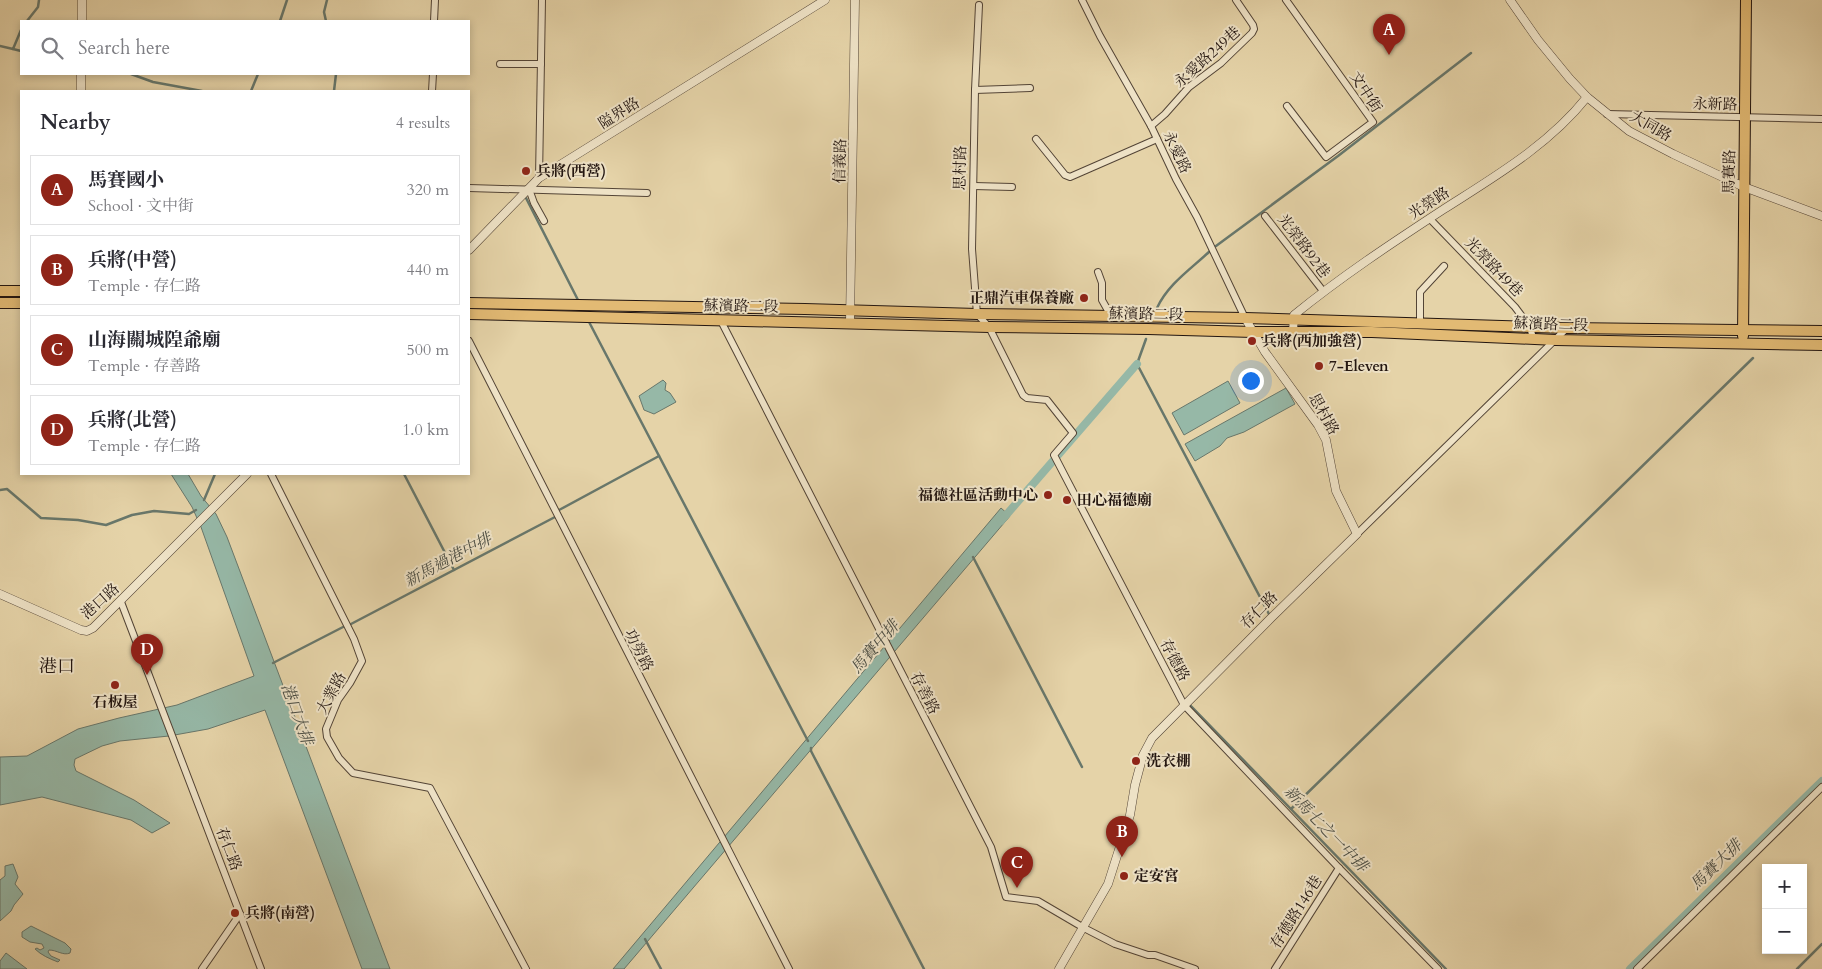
<!DOCTYPE html>
<html lang="en">
<head>
<meta charset="utf-8">
<style>
	:root { --surface:#fff; --page:#f7f7f7; --text:#2b2b33; --muted:#7c7c81; --line:#e1e1e2; --accent:#8f2418 }
	body { margin:0; font-family:Cardo,"Noto Serif TC",serif; background:var(--page); color:var(--text) }
	.controls { position:absolute; right:15px; bottom:15px; display:grid; overflow:hidden; border-radius:0px; box-shadow:0 2px 8px #0003 }
	.controls button { width:45px; height:45px; display:grid; place-items:center; padding:0; border:0; border-bottom:1px solid var(--line); background:var(--surface); color:var(--text); font:25px sans-serif }
	.you { position:absolute; left:1250px; top:380px; width:18px; height:18px; margin:-12px; border:4px solid #fff; border-radius:50%; background:#1a73e8; box-shadow:0 0 0 8px #1a73e833 }
	.badge { display:grid; place-items:center; width:32px; height:32px; border-radius:50%; background:var(--accent); color:#fff; font-size:16px; font-weight:700 }
	.pin { position:absolute; translate:-50% -41px; filter:drop-shadow(0 1px 2px #0008) }
	.pin::after { content:''; position:absolute; top:26px; width:18px; height:15px; background:inherit; clip-path:polygon(0 0,100% 0,50% 100%) }
	.list { margin:0; padding:0; list-style:none }
	h2 { display:flex; justify-content:space-between; align-items:center; height:65px; margin:0; padding:0 20px; font-size:21px }
	h2 small { font-size:16px; font-weight:400; color:var(--muted) }
	.list li { display:grid; grid-template-columns:32px 1fr auto; gap:15px; align-items:center; box-sizing:border-box; height:70px; margin:0 10px 10px; padding:0 10px; border:1px solid var(--line); border-radius:0px }
	.list b { display:block; font-size:19px; white-space:nowrap }
	.list p { margin:0; font-size:16px; white-space:nowrap; color:var(--muted) }
	.list em { font-size:16px; font-style:normal; color:var(--muted) }
	.icon { flex:none; width:28px; height:28px; fill:none; stroke:currentColor; stroke-width:2; stroke-linecap:round; stroke-linejoin:round }
	.map { position:relative; flex:none; width:1822px; height:969px; overflow:hidden }
	.search { position:absolute; background:var(--surface); box-shadow:0 2px 8px #0003; left:20px; top:20px; width:450px; height:55px; display:flex; align-items:center; gap:12px; box-sizing:border-box; padding:0 18px; border-radius:0px; color:var(--muted); font-size:19px }
	.panel { position:absolute; background:var(--surface); box-shadow:0 2px 8px #0003; left:20px; top:90px; width:450px; height:385px; border-radius:0px }
	.map>svg:first-child { display:block }
</style>
</head>
<body>
<div class="map">
<svg width="1822" height="969" viewBox="0 0 1822 969">
	<rect width="100%" height="100%" fill="#e5d3a8"/>
	<filter id="stains"><feTurbulence type="fractalNoise" baseFrequency=".004" numOctaves="4"/><feColorMatrix values="0 0 0 0 .2 0 0 0 0 .09 0 0 0 0 .02 0 0 0 .5 -.17"/></filter>
	<radialGradient id="worn" r=".72"><stop offset=".6" stop-color="#630" stop-opacity="0"/><stop offset="1" stop-color="#630" stop-opacity=".3"/></radialGradient>
	<g fill="#96b8a7" stroke="#68776b">
		<path d="M 663,380 L 666,383 L 665,390 L 670,393 L 676,402 L 654,414 L 644,410 L 639,396 Z"/>
		<path d="M 1228,381 L 1240,403 L 1184,435 L 1172,413 Z"/>
		<path d="M 1286,388 L 1295,404 L 1244,432 L 1227,438 L 1220,446 L 1195,461 L 1185,444 Z"/>
		<path d="M 171,474 L 188,474 L 201,496 L 216,514 L 227,537 L 390,969 L 362,969 L 265,710 L 208,729 L 169,736 L 120,741 L 102,746 L 75,759 L 74,765 L 76,771 L 134,800 L 170,823 L 152,833 L 131,820 L 42,797 L 0,805 L 0,757 L 27,756 L 78,729 L 119,718 L 177,705 L 254,676 L 201,527 L 192,507 Z"/>
		<path d="M 1001,508 L 1010,516 L 624,969 L 613,969 Z"/>
		<path d="M 13,864 L 18,877 L 15,884 L 23,894 L 14,905 L 11,911 L 0,921 L 0,880 L 5,876 L 5,866 Z"/>
		<path d="M 31,926 L 65,943 L 71,949 L 70,953 C 63,956 57,950 49,950 L 48,952 L 51,956 L 60,960 L 58,962 C 50,959 41,955 35,949 L 37,948 L 40,950 L 44,948 L 42,944 L 30,942 L 22,937 L 22,932 Z"/>
		<path d="M 6,953 L 27,969 L 0,969 L 0,961 Z"/>
	</g>
	<g fill="none" stroke-linecap="round" stroke-linejoin="round">
		<g stroke="#68776b" stroke-width="2.5">
			<path d="M 27,21 L 38,7 L 39,0"/>
			<path d="M 280,21 L 287,0"/>
			<path d="M 326,21 L 324,12 L 327,0"/>
			<path d="M 0,46 L 13,49 L 21,30"/>
			<path d="M 13,49 L 21,51"/>
			<path d="M 131,74 L 153,82 L 202,91"/>
			<path d="M 251,91 L 258,74"/>
			<path d="M 334,91 L 336,74"/>
			<path d="M 526,198 L 579,302"/>
			<path d="M 1216,246 L 1338,156 L 1471,53"/>
			<path d="M 1157,308 C 1168,284 1191,269 1210,251"/>
			<path d="M 588,320 L 808,741"/>
			<path d="M 1146,339 L 1137,364 L 1270,616"/>
			<path d="M 404,474 L 454,570"/>
			<path d="M 0,490 L 7,489 L 41,518 L 78,520 L 106,525 L 132,515 L 154,511 L 189,514 L 196,510"/>
			<path d="M 204,500 L 215,474"/>
			<path d="M 559,510 L 659,456"/>
			<path d="M 973,557 L 1082,767"/>
			<path d="M 351,624 L 555,517"/>
			<path d="M 273,663 L 345,626"/>
			<path d="M 1189,704 L 1446,969"/>
			<path d="M 811,748 L 811,751 L 924,969"/>
			<path d="M 1291,809 L 1753,358"/>
			<path d="M 645,939 L 661,969"/>
			<path d="M 1797,969 L 1822,944"/>
		</g>
		<g stroke="#96b8a7" stroke-width="8">
			<path d="M 1001,521 L 1137,364"/>
			<path d="M 1630,969 L 1822,781"/>
		</g>
		<defs>
			<g id="minor">
				<path d="M 1082,0 L 1100,36 L 1151,126 L 1176,179 L 1197,217 L 1245,318"/>
				<path d="M 1286,0 L 1373,122 L 1326,157 L 1287,106"/>
				<path d="M 979,5 L 975,90 L 972,249 L 977,314 L 989,327 L 1023,395 L 1027,398 L 1047,400 L 1073,433 L 1054,455 L 1184,705 L 1339,868 L 1438,969"/>
				<path d="M 434,21 L 435,0"/>
				<path d="M 500,64 L 541,64"/>
				<path d="M 975,90 L 1030,88"/>
				<path d="M 432,91 L 433,74"/>
				<path d="M 1607,114 L 1822,119"/>
				<path d="M 1151,126 L 1165,114 L 1189,87 L 1221,63 L 1252,33 L 1254,29 L 1253,25 L 1236,0"/>
				<path d="M 1036,139 L 1065,175 L 1070,177 L 1157,139"/>
				<path d="M 539,178 L 542,0"/>
				<path d="M 974,186 L 1012,187"/>
				<path d="M 469,188 L 647,193"/>
				<path d="M 529,189 L 534,203 L 544,221"/>
				<path d="M 1265,216 L 1323,291"/>
				<path d="M 1430,219 L 1515,307 L 1530,327 L 1533,338"/>
				<path d="M 1098,272 L 1102,283 L 1102,300 L 1111,316"/>
				<path d="M 721,321 L 991,847 L 1006,897 L 1038,901 L 1084,928 L 1115,944 L 1148,955 L 1155,955 L 1195,969"/>
				<path d="M 1420,323 L 1420,292 L 1444,266"/>
				<path d="M 469,341 L 789,969"/>
				<path d="M 271,474 L 354,639 L 362,661 L 350,683 L 338,700 L 326,729 L 327,737 L 339,758 L 353,773 L 430,788 L 526,969"/>
				<path d="M 1357,534 L 1567,328"/>
				<path d="M 121,602 L 261,969"/>
				<path d="M 202,969 L 240,914"/>
				<path d="M 1275,969 L 1339,868"/>
				<path d="M 1637,969 L 1822,787"/>
			</g>
			<g id="tertiary">
				<path d="M 1510,0 L 1538,40 L 1570,79 L 1587,97 L 1629,131 L 1673,154 L 1744,187 L 1822,216"/>
				<path d="M 82,21 L 82,0"/>
				<path d="M 81,91 L 81,74"/>
				<path d="M 469,250 L 539,178 L 825,0"/>
				<path d="M 850,323 L 855,0"/>
				<path d="M 1293,332 L 1294,315 C 1342,276 1392,243 1444,209 C 1494,177 1549,145 1587,97"/>
				<path d="M 0,594 L 81,630 L 87,631 L 93,628 L 247,474"/>
				<path d="M 1059,969 L 1108,884 L 1130,815 L 1135,785 L 1143,755 L 1152,738 L 1271,618 L 1357,534 L 1336,491 L 1326,440 L 1318,425 L 1265,352 L 1245,318"/>
			</g>
			<g id="primary">
				<path d="M 0,291 L 21,291"/>
				<path d="M 0,303 L 21,303"/>
				<path d="M 469,303 L 805,309 L 977,314 L 1245,318 L 1567,328 L 1822,331"/>
				<path d="M 469,314 L 989,327 L 1148,329 L 1253,332 L 1372,332 L 1556,340 L 1822,345"/>
				<path d="M 1743,336 L 1746,0"/>
			</g>
		</defs>
		<use href="#minor" stroke="#534436" stroke-width="8"/>
		<use href="#tertiary" stroke="#534436" stroke-width="9"/>
		<use href="#primary" stroke="#221510" stroke-width="12"/>
		<use href="#minor" stroke="#eee2c6" stroke-width="6"/>
		<use href="#tertiary" stroke="#eee2c6" stroke-width="8"/>
		<use href="#primary" stroke="#e2ba74" stroke-width="10"/>
	</g>
	<g fill="#8f2418" stroke="#eee2c6" stroke-width="2">
		<circle cx="526" cy="171" r="5"/>
		<circle cx="1084" cy="298" r="5"/>
		<circle cx="1252" cy="341" r="5"/>
		<circle cx="1319" cy="366" r="5"/>
		<circle cx="1048" cy="495" r="5"/>
		<circle cx="1067" cy="500" r="5"/>
		<circle cx="115" cy="685" r="5"/>
		<circle cx="1136" cy="761" r="5"/>
		<circle cx="1124" cy="876" r="5"/>
		<circle cx="235" cy="913" r="5"/>
	</g>
	<g text-anchor="middle" dominant-baseline="central" stroke-width="4" stroke-linejoin="round" paint-order="stroke">
		<g font-size="15" fill="#221510" stroke="#eee2c6">
			<text transform="translate(1207 57) rotate(-42)">永愛路249巷</text>
			<text transform="translate(1366 92) rotate(57)">文中街</text>
			<text transform="translate(1715 104) rotate(1)">永新路</text>
			<text transform="translate(619 113) rotate(-32)">隘界路</text>
			<text transform="translate(1651 126) rotate(30)">大同路</text>
			<text transform="translate(1177 152) rotate(64)">永愛路</text>
			<text transform="translate(840 161) rotate(-89)">信義路</text>
			<text transform="translate(960 168) rotate(-89)">思村路</text>
			<text transform="translate(1729 172) rotate(-89)">馬賽路</text>
			<text transform="translate(1429 203) rotate(-33)">光榮路</text>
			<text transform="translate(1304 246) rotate(53)">光榮路92巷</text>
			<text transform="translate(1494 267) rotate(46)">光榮路49巷</text>
			<text transform="translate(741 306) rotate(1)">蘇濱路二段</text>
			<text transform="translate(1146 314) rotate(1)">蘇濱路二段</text>
			<text transform="translate(1551 324) rotate(2)">蘇濱路二段</text>
			<text transform="translate(1324 414) rotate(61)">思村路</text>
			<text transform="translate(100 601) rotate(-42)">港口路</text>
			<text transform="translate(1259 610) rotate(-45)">存仁路</text>
			<text transform="translate(639 650) rotate(63)">功勞路</text>
			<text transform="translate(1175 660) rotate(62)">存德路</text>
			<text transform="translate(331 693) rotate(-62)">大業路</text>
			<text transform="translate(925 693) rotate(63)">存善路</text>
			<text transform="translate(229 849) rotate(69)">存仁路</text>
			<text transform="translate(1296 912) rotate(-58)">存德路146巷</text>
		</g>
		<g font-size="15" font-weight="bold" fill="#221510" stroke="#eee2c6" text-anchor="start">
			<text x="536" y="171">兵將(西營)</text>
			<text x="1074" y="298" text-anchor="end">正鼎汽車保養廠</text>
			<text x="1262" y="341">兵將(西加強營)</text>
			<text x="1329" y="366">7-Eleven</text>
			<text x="1038" y="495" text-anchor="end">福德社區活動中心</text>
			<text x="1077" y="500">田心福德廟</text>
			<text x="115" y="702" text-anchor="middle">石板屋</text>
			<text x="1146" y="761">洗衣棚</text>
			<text x="1134" y="876">定安宮</text>
			<text x="245" y="913">兵將(南營)</text>
		</g>
		<g font-size="16" font-style="italic" fill="#4b4e45" stroke="#eee2c6">
			<text transform="translate(448 560) rotate(-28)">新馬過港中排</text>
			<text transform="translate(875 647) rotate(-49)">馬賽中排</text>
			<text transform="translate(297 714) rotate(70)">港口大排</text>
			<text transform="translate(1326 829) rotate(46)">新馬七之一中排</text>
			<text transform="translate(1716 865) rotate(-44)">馬賽大排</text>
		</g>
		<g font-size="18" fill="#221510" stroke="#eee2c6">
			<text x="57" y="666">港口</text>
		</g>
	</g>
	<rect width="100%" height="100%" filter="url(#stains)"/>
	<rect width="100%" height="100%" fill="url(#worn)"/>
</svg>
<div class="controls">
<button>+</button>
<button>−</button>
</div>
<div class="you"></div>
<div class="pin badge" style="left:1389px;top:55px">A</div>
<div class="pin badge" style="left:1122px;top:857px">B</div>
<div class="pin badge" style="left:1017px;top:888px">C</div>
<div class="pin badge" style="left:147px;top:675px">D</div>
<div class="search"><svg class="icon" aria-label="search" viewBox="0 0 24 24"><circle cx="10" cy="10" r="6"/><path d="M15 15l6 6"/></svg>Search here</div>
<section class="panel">
<h2>Nearby<small>4 results</small></h2>
<ul class="list">
<li><span class="badge">A</span><div><b>馬賽國小</b><p>School · 文中街</p></div><em>320 m</em></li>
<li><span class="badge">B</span><div><b>兵將(中營)</b><p>Temple · 存仁路</p></div><em>440 m</em></li>
<li><span class="badge">C</span><div><b>山海關城隍爺廟</b><p>Temple · 存善路</p></div><em>500 m</em></li>
<li><span class="badge">D</span><div><b>兵將(北營)</b><p>Temple · 存仁路</p></div><em>1.0 km</em></li>
</ul>
</section>
</div>
</body>
</html>
